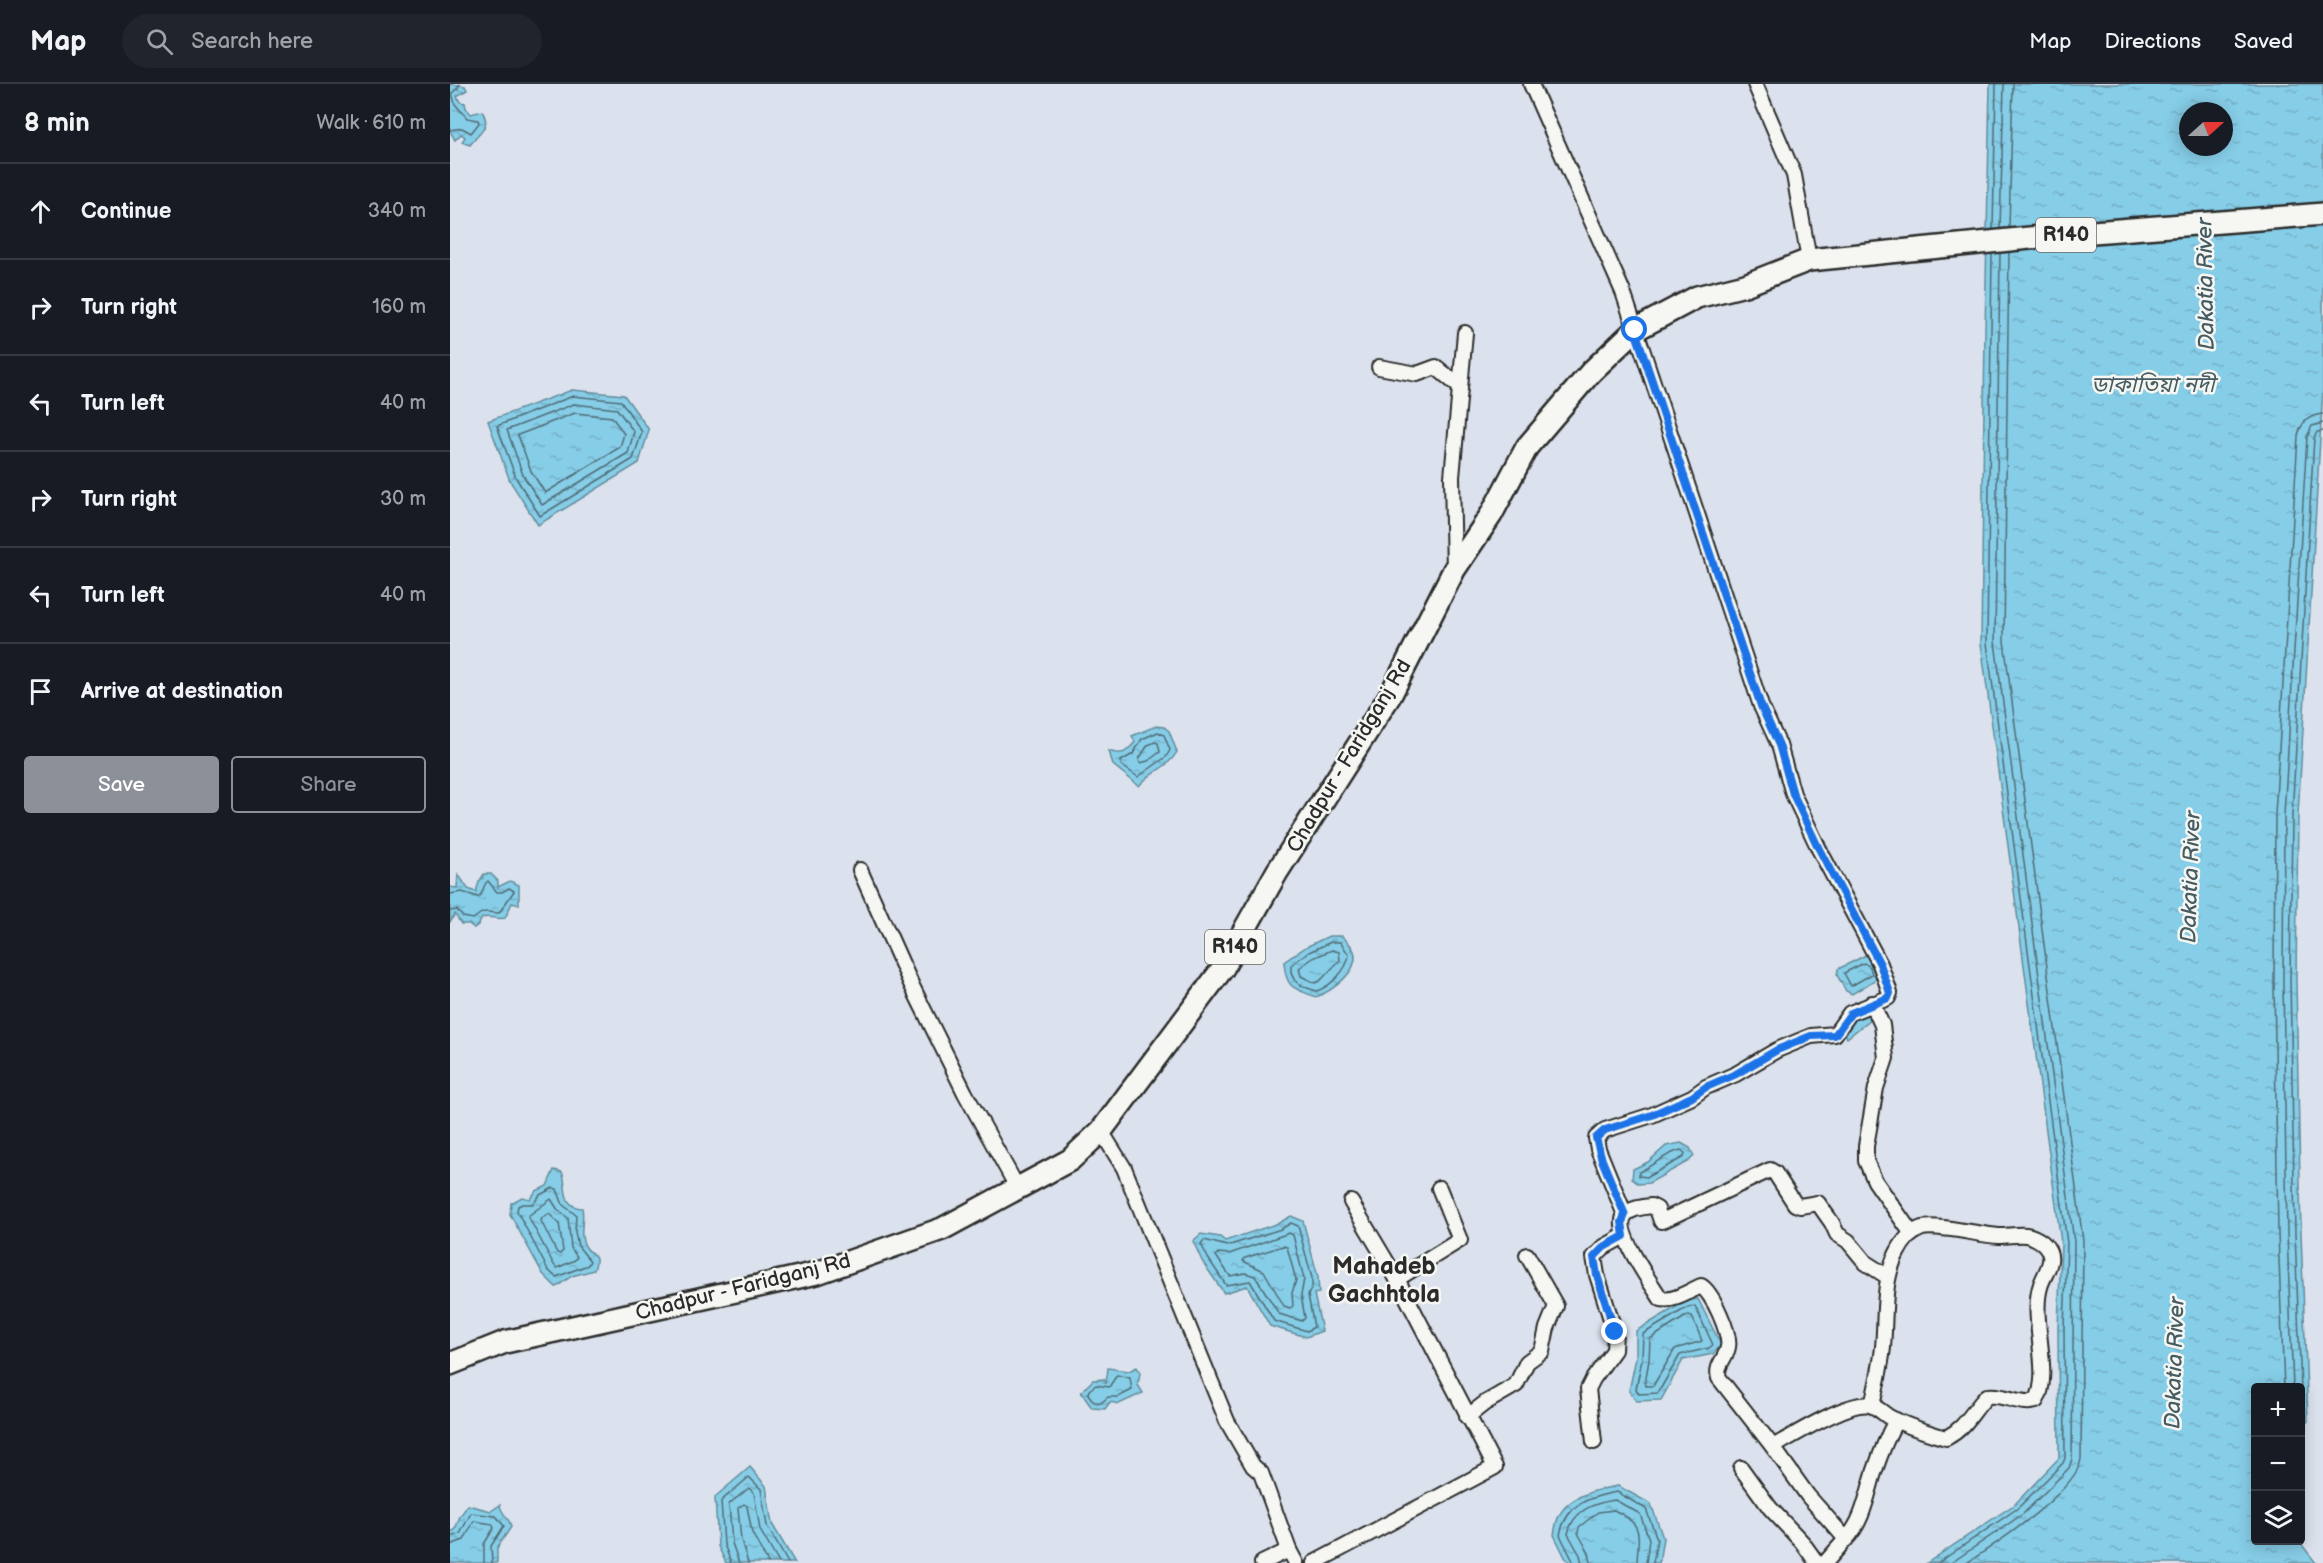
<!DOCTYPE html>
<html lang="en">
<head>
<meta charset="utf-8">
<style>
	:root { --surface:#171b24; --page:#20242c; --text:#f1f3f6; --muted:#9ea1a6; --line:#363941; --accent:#8c9099 }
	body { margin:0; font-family:"Balsamiq Sans","Noto Sans Bengali",sans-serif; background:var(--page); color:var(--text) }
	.controls { position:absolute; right:18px; bottom:18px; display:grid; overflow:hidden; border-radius:6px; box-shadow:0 3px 15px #0003 }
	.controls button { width:54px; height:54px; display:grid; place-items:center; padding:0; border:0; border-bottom:2px solid var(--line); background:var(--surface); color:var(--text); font:30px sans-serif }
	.compass { position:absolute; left:1729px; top:18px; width:54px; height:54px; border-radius:50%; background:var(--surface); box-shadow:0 3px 15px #0003; rotate:69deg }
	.stop { position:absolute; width:18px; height:18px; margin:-14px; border:4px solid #1a73e8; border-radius:50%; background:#fff }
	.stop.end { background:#1a73e8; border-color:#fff; box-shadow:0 2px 6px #0008 }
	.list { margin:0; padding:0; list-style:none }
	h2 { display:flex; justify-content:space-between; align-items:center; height:78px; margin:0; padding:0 24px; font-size:26px }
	h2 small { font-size:20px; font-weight:400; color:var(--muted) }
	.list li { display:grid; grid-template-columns:39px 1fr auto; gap:18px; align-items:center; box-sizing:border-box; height:96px; padding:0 24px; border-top:2px solid var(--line) }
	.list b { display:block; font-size:22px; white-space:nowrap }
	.list em { font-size:20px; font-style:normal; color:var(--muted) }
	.actions { display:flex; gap:12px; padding:18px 24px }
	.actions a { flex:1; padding:14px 0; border:2px solid var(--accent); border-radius:6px; text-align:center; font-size:21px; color:var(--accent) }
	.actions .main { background:var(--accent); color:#fff }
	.icon { flex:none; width:33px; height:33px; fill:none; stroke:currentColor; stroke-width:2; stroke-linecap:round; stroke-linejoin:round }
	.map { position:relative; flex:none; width:1873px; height:1479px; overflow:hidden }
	header { display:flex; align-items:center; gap:36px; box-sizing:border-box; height:84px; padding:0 30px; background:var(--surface); border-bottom:2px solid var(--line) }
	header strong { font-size:28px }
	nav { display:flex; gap:33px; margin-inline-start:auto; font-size:21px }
	.search { width:420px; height:54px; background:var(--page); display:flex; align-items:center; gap:15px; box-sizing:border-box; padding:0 21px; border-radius:33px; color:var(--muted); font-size:22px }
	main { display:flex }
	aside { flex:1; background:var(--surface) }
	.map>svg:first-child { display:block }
</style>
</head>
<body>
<header>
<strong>Map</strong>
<div class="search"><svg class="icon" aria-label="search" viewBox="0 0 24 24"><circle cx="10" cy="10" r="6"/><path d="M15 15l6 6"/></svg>Search here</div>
<nav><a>Map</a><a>Directions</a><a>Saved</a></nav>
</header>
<main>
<aside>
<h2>8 min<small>Walk · 610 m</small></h2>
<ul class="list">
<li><svg class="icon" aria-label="ahead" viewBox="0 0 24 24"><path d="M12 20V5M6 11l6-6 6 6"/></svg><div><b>Continue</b></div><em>340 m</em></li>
<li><svg class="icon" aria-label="right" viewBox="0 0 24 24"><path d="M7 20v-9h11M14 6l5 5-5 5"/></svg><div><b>Turn right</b></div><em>160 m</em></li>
<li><svg class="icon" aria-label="left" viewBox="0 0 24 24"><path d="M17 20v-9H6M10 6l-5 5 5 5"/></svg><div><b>Turn left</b></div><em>40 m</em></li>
<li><svg class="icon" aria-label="right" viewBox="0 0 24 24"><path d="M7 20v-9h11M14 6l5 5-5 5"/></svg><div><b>Turn right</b></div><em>30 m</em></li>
<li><svg class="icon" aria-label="left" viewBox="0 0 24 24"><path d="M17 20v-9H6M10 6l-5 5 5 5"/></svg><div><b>Turn left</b></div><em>40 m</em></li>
<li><svg class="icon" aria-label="arrive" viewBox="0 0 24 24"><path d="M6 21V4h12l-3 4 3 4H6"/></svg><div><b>Arrive at destination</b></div></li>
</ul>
<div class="actions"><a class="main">Save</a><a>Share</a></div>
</aside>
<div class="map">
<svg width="1873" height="1479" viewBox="0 0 1873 1479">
	<defs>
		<pattern id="water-ripples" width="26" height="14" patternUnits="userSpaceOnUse" patternTransform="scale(1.5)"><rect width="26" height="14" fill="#86cde7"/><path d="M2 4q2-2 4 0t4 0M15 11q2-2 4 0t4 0" fill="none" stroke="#74b0c6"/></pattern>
	</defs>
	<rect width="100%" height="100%" fill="#dbe2ed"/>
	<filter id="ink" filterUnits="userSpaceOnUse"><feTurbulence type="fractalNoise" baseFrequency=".0167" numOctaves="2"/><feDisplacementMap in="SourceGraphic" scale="12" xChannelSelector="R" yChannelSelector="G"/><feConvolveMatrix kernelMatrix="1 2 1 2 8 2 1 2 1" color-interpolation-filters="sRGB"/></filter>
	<g filter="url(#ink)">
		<g fill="url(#water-ripples)" stroke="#628c9c" stroke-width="1.5" fill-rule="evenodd">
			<path d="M 0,0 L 15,2 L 17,6 L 7,12 L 10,18 L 15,19 L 16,24 L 21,30 L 32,27 C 42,44 30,47 20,61 L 12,58 L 15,53 L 11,50 L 5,56 L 0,47 Z"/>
			<path d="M 1540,0 L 1873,0 L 1873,304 L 1848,731 L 1846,896 L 1851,1149 L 1858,1337 L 1851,1346 L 1850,1304 L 1806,1304 L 1806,1456 L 1849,1457 L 1866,1479 L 1477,1479 L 1565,1420 L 1609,1374 L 1608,1245 L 1611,1159 L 1531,559 L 1535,247 ZM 1738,27 L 1774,27 L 1774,63 L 1738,63 Z"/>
			<path d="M 122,306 L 174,311 L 199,346 L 189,379 L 88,441 L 60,397 L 38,337 Z"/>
			<path d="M 706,642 L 714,643 L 719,647 L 727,668 C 718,684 700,688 689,702 L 663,681 L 659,667 C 672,672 676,669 685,658 L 682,652 Z"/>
			<path d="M 8,790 L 18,805 L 26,808 L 29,798 L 34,790 L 41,790 L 48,797 L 48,803 L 60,797 L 69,801 L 69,821 L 62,819 L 55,834 C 47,836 39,831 32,834 L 29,840 L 24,844 L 19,840 L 11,840 L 5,830 L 0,838 L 0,803 L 7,804 Z"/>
			<path d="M 879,852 L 892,852 C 897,857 905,864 905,872 C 906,890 880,908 866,913 C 843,904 836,905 834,878 L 856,863 Z"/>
			<path d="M 1416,871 L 1425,879 L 1430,889 L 1428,894 L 1402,910 L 1396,907 L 1387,891 L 1388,885 Z"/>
			<path d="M 1415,929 L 1421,935 L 1397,954 L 1393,943 L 1404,930 Z"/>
			<path d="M 1231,1059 L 1240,1064 L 1244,1072 L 1239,1077 L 1199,1099 L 1189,1100 L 1182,1095 L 1183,1085 L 1198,1078 L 1216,1062 Z"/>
			<path d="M 104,1086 L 112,1088 C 118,1100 110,1123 132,1124 C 135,1135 128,1150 135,1162 C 142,1174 150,1167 144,1186 L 122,1192 L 106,1203 L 93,1190 L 60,1130 L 61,1119 L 72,1113 L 80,1115 L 86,1107 L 97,1102 Z"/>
			<path d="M 841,1132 L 853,1137 L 868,1193 L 869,1209 L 864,1210 L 872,1247 L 856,1253 L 820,1242 L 797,1202 L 774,1209 L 752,1177 L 743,1157 L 751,1150 L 770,1153 L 775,1157 L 829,1139 Z"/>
			<path d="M 1248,1215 L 1271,1261 L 1263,1270 L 1233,1276 L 1211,1316 L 1186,1317 L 1179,1307 L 1186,1274 L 1186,1247 L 1236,1217 Z"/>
			<path d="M 687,1283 L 690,1289 L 688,1301 L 693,1309 L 669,1320 L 660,1318 L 655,1325 L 642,1324 L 631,1308 L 643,1296 L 654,1295 L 656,1300 L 658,1284 L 679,1287 Z"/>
			<path d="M 300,1383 L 316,1402 L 322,1440 L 345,1479 L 276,1479 L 268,1462 L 265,1413 Z"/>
			<path d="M 1168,1402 L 1201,1420 L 1213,1454 L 1209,1479 L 1120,1479 L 1115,1473 L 1104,1451 C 1105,1445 1106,1437 1109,1432 C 1119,1411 1149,1405 1168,1402 Z"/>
			<path d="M 18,1421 L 41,1427 L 50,1421 C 51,1430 60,1434 61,1443 L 47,1464 L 47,1479 L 0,1479 L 0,1448 L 5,1446 L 10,1432 Z"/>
		</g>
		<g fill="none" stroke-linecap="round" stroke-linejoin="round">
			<g stroke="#4f6c76" stroke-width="1.5">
				<path d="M 0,46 L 12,44 L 21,49 L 29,39 L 28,36 L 17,34 L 5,20 L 2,9 L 8,4 L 9,0"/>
				<path d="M 1559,144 L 1563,0"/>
				<path d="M 1550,145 L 1554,0"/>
				<path d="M 1543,146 L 1546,0"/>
				<path d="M 123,312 L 171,317 L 192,348 L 183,375 L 90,432 L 66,394 L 47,342 Z"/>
				<path d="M 124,320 L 167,325 L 184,348 L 178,369 L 92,421 L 73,391 L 57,346 Z"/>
				<path d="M 125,329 L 162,333 L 174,350 L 170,363 L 95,409 L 81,387 L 68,351 Z"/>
				<path d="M 708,648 L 714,651 L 720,666 L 716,673 L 688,693 L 671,681 L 671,677 L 683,670 L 692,655 Z"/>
				<path d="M 705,658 L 708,659 L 710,668 L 698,677 L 690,679 L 689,675 L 698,661 Z"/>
				<path d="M 0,810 L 12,808 L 28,813 C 35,809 32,801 38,797 L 47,808 L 52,808 L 59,804 L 64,807 L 49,829 C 33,828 36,825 23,835 L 13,833 L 7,826 L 0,827"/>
				<path d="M 881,858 L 890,858 L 899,871 C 897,886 881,902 867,907 C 852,903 839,898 841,881 L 859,868 Z"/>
				<path d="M 882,866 L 889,868 L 890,876 L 870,897 L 865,899 L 851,892 L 849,884 L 863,874 Z"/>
				<path d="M 1414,879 L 1420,883 L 1422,890 L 1401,902 L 1394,889 Z"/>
				<path d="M 1231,1066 L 1235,1069 L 1234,1073 L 1197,1093 L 1189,1092 L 1189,1088 C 1207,1080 1212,1071 1231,1066 Z"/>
				<path d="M 103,1104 L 107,1105 L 113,1121 L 126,1131 L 125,1148 L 128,1162 L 140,1177 L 138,1181 L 106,1193 L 98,1186 L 67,1127 L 68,1122 L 72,1120 L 83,1120 L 90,1111 Z"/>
				<path d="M 101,1115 L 108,1126 L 118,1134 L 121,1164 L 127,1173 L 125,1176 L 107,1184 L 104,1181 L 78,1132 Z"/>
				<path d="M 99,1130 L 109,1139 L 113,1167 L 110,1170 L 107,1169 L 91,1137 L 92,1134 Z"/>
				<path d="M 841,1139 L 848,1142 L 862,1194 L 862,1203 L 858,1211 L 864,1243 L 857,1247 L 824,1237 L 800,1197 L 776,1201 L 758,1174 L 751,1160 L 754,1156 L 777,1162 L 831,1145 Z"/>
				<path d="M 839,1149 L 843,1151 L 854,1195 L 851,1211 L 855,1234 L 852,1237 L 829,1230 L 805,1192 L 795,1189 L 780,1192 L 766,1172 L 768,1169 L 779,1170 Z"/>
				<path d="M 833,1162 L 837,1163 L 846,1196 L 842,1209 L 843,1222 L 840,1224 L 834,1222 L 814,1187 L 793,1177 L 795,1174 Z"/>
				<path d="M 1245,1222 L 1263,1261 L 1259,1264 L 1230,1271 L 1208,1309 L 1189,1310 L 1186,1305 L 1192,1275 L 1193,1250 L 1238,1223 Z"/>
				<path d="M 1238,1231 L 1242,1232 L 1252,1257 L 1225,1265 L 1203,1302 L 1196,1302 L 1195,1299 L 1199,1276 L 1200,1255 Z"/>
				<path d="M 667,1291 L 680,1294 L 682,1306 L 668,1313 L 658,1313 L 651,1319 L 644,1318 L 638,1310 L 639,1306 L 646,1301 L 659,1303 Z"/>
				<path d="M 1834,1304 L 1828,1150 L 1824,897 L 1825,731 L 1848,352 C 1851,338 1859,331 1873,330"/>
				<path d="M 1843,1304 L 1837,1149 L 1833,897 L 1834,731 L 1857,353 L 1862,342 L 1873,339"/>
				<path d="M 1850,1337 L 1852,1333 L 1845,1149 L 1840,896 L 1842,731 L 1864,354 L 1867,348 L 1873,347"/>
				<path d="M 0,1453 L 10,1450 L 21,1429 L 46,1432 L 54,1442 L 41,1462 L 42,1479"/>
				<path d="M 0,1461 L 14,1456 L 24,1437 L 42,1440 L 44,1444 L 34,1460 L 34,1479"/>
				<path d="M 281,1479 L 274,1460 L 271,1417 L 299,1393 L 311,1405 L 317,1442 L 338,1479"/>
				<path d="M 289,1479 L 282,1459 L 279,1420 L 299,1404 L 304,1409 L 310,1446 L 329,1479"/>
				<path d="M 298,1479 L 291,1456 L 288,1424 L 294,1420 L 297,1422 L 302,1449 L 318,1479"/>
				<path d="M 1124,1479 L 1110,1451 C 1116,1420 1139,1413 1167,1408 L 1196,1425 L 1207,1455 L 1203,1479"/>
				<path d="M 1132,1479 L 1130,1471 L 1118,1450 C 1123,1426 1144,1419 1165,1416 L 1190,1430 L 1199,1455 L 1196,1479"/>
				<path d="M 1141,1479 L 1139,1469 L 1128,1449 L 1129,1443 L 1148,1428 L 1164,1426 C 1195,1441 1188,1450 1187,1479"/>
				<path d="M 1488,1479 L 1568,1424 L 1613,1379 L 1615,1374 L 1614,1245 L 1617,1159 L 1537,559 L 1542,170"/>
				<path d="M 1501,1479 L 1573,1430 L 1619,1384 L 1622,1375 L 1624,1158 L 1545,558 L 1550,169"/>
				<path d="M 1517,1479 C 1544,1461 1627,1407 1631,1375 L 1633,1157 L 1554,557 L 1559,168"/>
			</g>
			<defs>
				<g id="minor">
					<path d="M 1081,0 L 1173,208 L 1311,622 L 1329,661 L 1343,710 L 1369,765 L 1430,880 L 1438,903 L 1440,909 L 1438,914 L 1400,929 L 1385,950 L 1361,952 L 1327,966 L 1286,990 L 1256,1003 L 1242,1013 L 1202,1031 L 1155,1046 L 1146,1054 L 1148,1065 L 1175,1131"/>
					<path d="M 1305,0 L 1344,91 L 1359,176"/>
					<path d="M 929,283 L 967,290 L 986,283 L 1010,303"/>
					<path d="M 1004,486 L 1002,393 L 1015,249"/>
					<path d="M 410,786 L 462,902 L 515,1009 L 567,1103"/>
					<path d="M 1422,919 L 1432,941 L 1436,974 L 1426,1004 L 1416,1062 L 1416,1077 L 1425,1097 L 1462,1150"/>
					<path d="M 651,1047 L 674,1084 L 777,1337 L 803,1382 L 811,1389 L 839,1466 L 846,1479"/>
					<path d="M 947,1195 L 1010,1156 L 989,1104"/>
					<path d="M 1422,1322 C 1426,1303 1431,1283 1433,1263 C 1436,1232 1432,1198 1447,1169 C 1452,1159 1460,1148 1472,1144 C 1488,1140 1529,1151 1549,1152 C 1558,1152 1567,1150 1576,1151 C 1582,1152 1588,1155 1593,1159 C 1608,1174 1596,1186 1591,1200 C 1579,1234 1603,1290 1586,1317 C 1570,1322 1554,1309 1537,1312 C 1521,1328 1517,1343 1496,1354 C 1476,1348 1458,1343 1439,1333 C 1433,1329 1427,1323 1420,1321 C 1400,1316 1342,1352 1323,1363 L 1358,1412 L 1396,1455 C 1413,1438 1417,1411 1424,1389 C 1430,1371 1437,1353 1446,1336"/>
					<path d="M 1017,1333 L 1035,1319 L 1066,1301 L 1077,1278 L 1092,1267 L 1097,1244 L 1106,1222 L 1077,1171"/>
					<path d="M 1144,1358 L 1138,1305 L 1143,1295 L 1164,1266 L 1165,1248 L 1147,1191 L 1144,1173 L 1154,1163 L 1174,1152"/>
					<path d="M 1323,1363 L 1269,1294 C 1265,1281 1276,1275 1278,1263 C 1281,1250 1262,1208 1251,1202 C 1239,1207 1224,1218 1211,1215 C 1201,1199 1163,1147 1175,1131 C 1181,1124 1193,1123 1201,1122 L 1207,1125 L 1211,1137 L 1214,1136 L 1320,1086 L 1325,1089 L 1345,1120 L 1350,1122 L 1368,1119 L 1382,1139 L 1387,1150 L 1398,1157 L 1416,1179 L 1438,1193"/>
					<path d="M 1291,1384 L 1320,1424 L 1352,1458 L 1367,1479"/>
					<path d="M 812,1479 L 839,1466"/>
					<path d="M 864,1479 L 1045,1383 L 947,1195 L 901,1118"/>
					<path d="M 1375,1479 L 1396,1455"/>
				</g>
				<path id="primary" d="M 0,1280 L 55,1258 L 367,1189 L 492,1145 L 620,1076 L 651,1047 L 773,884 L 827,788 L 941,610 L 1004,486 L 1041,431 L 1077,363 L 1141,288 L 1185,246 L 1247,213 L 1295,201 L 1359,176 L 1630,149 L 1873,130"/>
			</defs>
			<use href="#minor" stroke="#2b2b2b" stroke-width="18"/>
			<use href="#primary" stroke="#2b2b2b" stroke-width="26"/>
			<use href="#minor" stroke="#f6f6f2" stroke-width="14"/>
			<use href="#primary" stroke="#f6f6f2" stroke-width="21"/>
		</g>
	</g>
	<g fill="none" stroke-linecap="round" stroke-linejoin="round" filter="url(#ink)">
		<path stroke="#1a73e8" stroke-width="8" d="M 1165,1248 L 1147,1191 L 1144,1173 L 1154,1163 L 1174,1152 L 1172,1138 L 1175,1131 L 1152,1076 L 1146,1054 L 1155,1046 L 1202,1031 L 1242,1013 L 1256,1003 L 1286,990 L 1327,966 L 1361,952 L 1385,951 L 1401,929 L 1438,914 L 1440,909 L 1438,903 L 1430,880 L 1369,765 L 1343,710 L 1329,661 L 1311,622 L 1185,246"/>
	</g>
	<g text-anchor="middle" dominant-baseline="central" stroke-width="5" stroke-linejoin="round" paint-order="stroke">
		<g fill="#f6f6f2" stroke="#686867" stroke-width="1.5">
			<rect x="1586" y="134" width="60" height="34" rx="4.5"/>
			<rect x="755" y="846" width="60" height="34" rx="4.5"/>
		</g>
		<g font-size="20" font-weight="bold" fill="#2b2b2b">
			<text x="1616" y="151">R140</text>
			<text x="785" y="863">R140</text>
		</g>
		<g font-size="21" fill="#2b2b2b" stroke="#f6f6f2">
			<text transform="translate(899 672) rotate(-59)">Chadpur - Faridganj Rd</text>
			<text transform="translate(293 1203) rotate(-14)">Chadpur - Faridganj Rd</text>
		</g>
		<g font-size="22" font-style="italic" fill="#465c63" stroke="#f6f6f2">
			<text transform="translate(1756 200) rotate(-91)">Dakatia River</text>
			<text x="1703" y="301">ডাকাতিয়া নদী</text>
			<text transform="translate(1741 793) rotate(-88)">Dakatia River</text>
			<text transform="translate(1725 1279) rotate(-88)">Dakatia River</text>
		</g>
		<g font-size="24" font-weight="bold" fill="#2b2b2b" stroke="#f6f6f2">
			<text x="934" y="1182">Mahadeb<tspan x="934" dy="28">Gachhtola</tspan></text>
		</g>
	</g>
</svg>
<div class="controls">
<button>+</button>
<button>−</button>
<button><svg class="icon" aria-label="layers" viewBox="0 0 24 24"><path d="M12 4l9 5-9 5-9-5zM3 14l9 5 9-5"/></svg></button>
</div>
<svg class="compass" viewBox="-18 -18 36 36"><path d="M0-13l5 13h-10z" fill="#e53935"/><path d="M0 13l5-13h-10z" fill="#9ea1a6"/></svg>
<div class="stop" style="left:1185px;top:246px"></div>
<div class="stop end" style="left:1165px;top:1248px"></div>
</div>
</main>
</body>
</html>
